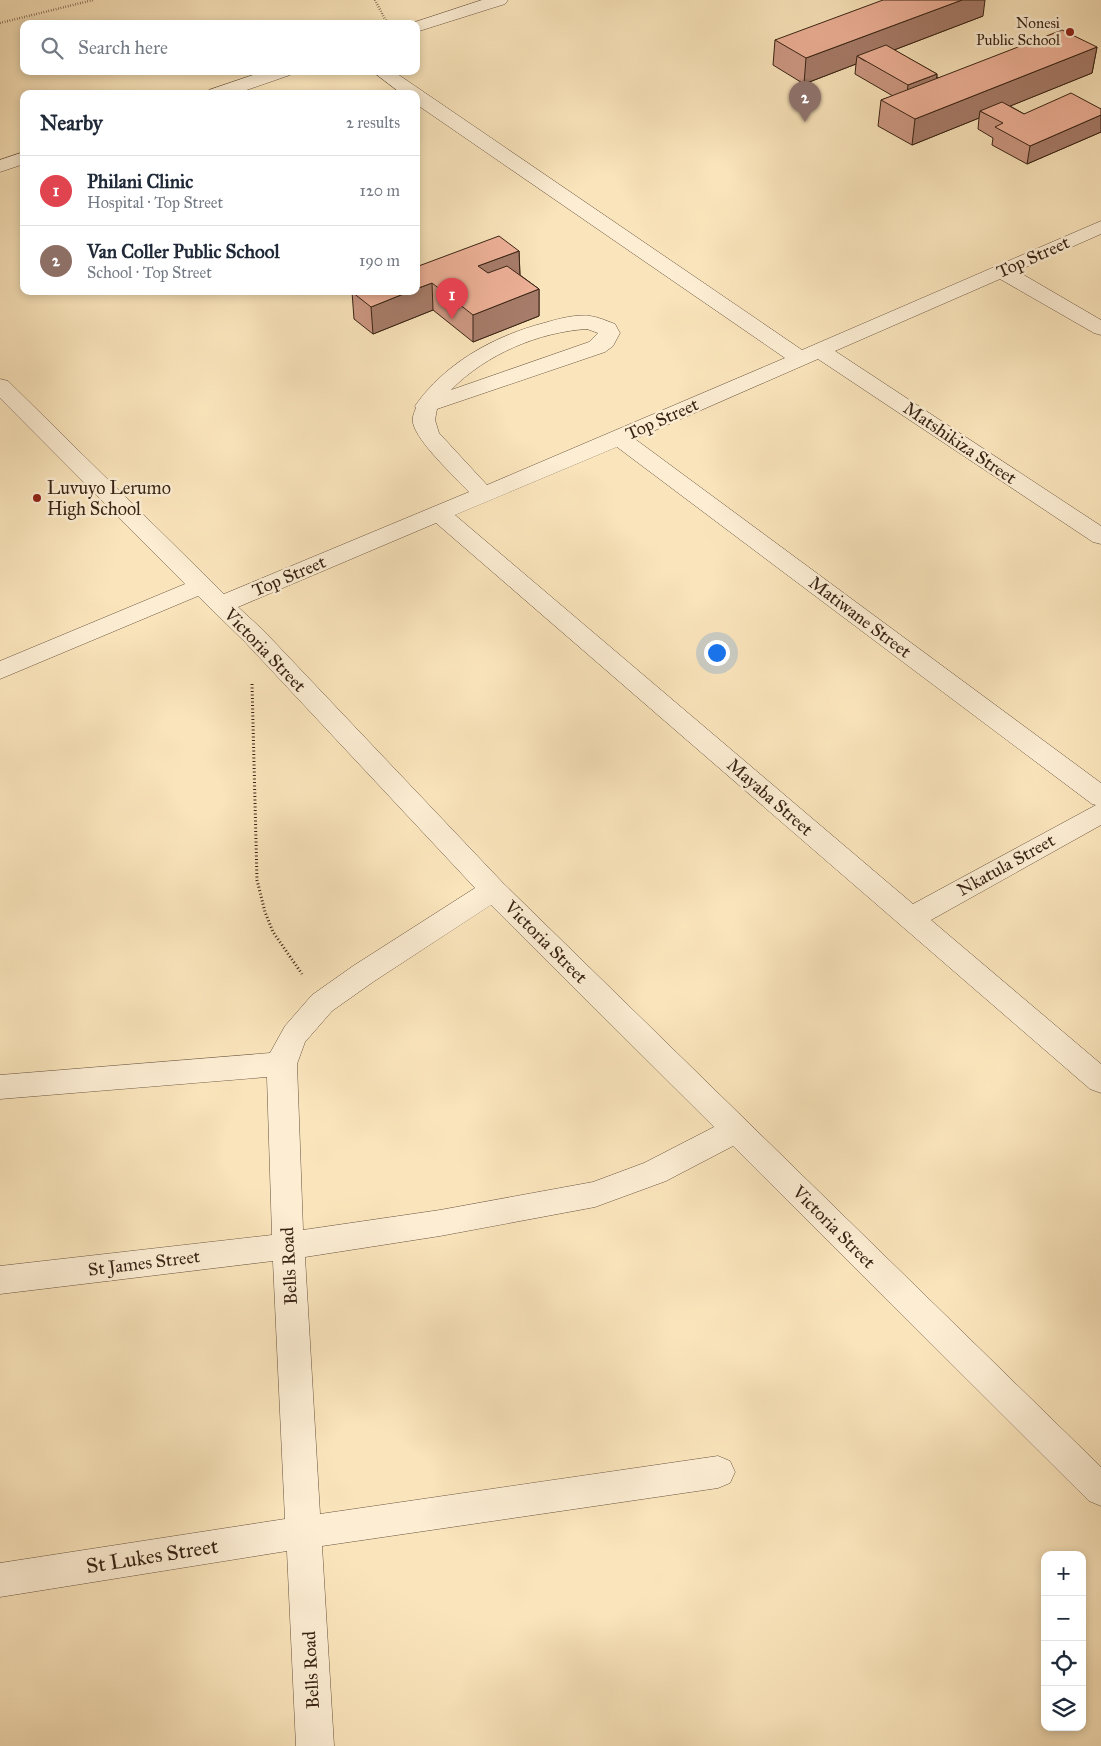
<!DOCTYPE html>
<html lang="en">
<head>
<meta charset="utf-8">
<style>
	:root { --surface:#fff; --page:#f6f6f7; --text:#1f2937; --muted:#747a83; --line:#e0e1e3; --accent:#0f766e }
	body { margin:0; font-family:"IM FELL Great Primer",serif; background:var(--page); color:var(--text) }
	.controls { position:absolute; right:15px; bottom:15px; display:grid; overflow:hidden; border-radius:10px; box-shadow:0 2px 8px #0003 }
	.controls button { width:45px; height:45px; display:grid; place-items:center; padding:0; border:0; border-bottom:1px solid var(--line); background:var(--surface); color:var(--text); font:25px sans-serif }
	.you { position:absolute; left:716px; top:652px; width:18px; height:18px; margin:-12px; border:4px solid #fff; border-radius:50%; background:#1a73e8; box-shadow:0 0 0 8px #1a73e833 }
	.badge { display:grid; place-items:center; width:32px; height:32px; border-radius:50%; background:var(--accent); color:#fff; font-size:16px; font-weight:700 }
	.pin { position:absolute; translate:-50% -41px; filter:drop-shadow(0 1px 2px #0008) }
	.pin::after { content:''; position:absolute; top:26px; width:18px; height:15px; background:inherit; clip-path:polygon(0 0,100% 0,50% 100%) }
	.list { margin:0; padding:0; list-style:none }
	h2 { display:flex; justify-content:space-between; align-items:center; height:65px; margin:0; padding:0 20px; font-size:21px }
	h2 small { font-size:16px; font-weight:400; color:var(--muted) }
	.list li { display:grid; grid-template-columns:32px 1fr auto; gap:15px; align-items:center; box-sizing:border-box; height:70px; padding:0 20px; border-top:1px solid var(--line) }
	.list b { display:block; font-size:19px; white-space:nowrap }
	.list p { margin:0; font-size:16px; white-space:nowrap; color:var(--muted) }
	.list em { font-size:16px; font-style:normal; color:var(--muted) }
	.icon { flex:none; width:28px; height:28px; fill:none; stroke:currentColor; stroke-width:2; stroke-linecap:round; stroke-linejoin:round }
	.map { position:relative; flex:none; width:1101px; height:1746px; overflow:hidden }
	.search { position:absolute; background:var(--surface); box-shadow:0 2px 8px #0003; left:20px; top:20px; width:400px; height:55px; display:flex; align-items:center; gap:12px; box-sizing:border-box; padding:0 18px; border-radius:10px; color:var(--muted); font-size:19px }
	.panel { position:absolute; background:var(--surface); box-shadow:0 2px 8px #0003; left:20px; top:90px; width:400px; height:205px; border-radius:10px }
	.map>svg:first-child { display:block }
</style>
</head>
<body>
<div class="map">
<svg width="1101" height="1746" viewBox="0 0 1101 1746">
	<rect width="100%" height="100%" fill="#fae4bb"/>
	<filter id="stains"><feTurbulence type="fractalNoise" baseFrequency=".004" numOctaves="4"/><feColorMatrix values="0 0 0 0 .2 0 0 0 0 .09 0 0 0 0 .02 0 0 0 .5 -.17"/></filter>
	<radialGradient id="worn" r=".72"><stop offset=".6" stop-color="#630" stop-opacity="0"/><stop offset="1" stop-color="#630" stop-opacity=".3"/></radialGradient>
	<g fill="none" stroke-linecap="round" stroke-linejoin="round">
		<defs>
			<g id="minor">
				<path d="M 482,0 L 508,0 L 505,4 L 416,32 L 416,24 L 409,24 Z"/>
				<path d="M 265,71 L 293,71 L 290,75 L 235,94 L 207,94 L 209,90 Z"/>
				<path d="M 372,71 L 393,71 L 802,350 L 1101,221 L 1101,234 L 1017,271 L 1101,320 L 1101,335 L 1094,333 L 1000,279 L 835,351 L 1101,526 L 1101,544 L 1093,542 L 818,359 L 635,439 L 1101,783 L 1101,825 L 931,920 L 1101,1064 L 1101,1093 L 1090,1089 L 436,523 L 238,607 L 263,630 L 503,883 L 1101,1467 L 1101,1506 L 1089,1501 L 733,1146 L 666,1181 L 595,1207 L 440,1236 L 305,1257 L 320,1514 L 718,1456 L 730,1461 L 735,1472 L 730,1483 L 718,1488 L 322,1546 L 334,1746 L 296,1746 L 287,1551 L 0,1597 L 0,1563 L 285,1519 L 273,1261 L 0,1294 L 0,1266 L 272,1235 L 267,1077 L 0,1099 L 0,1075 L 270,1053 L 285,1026 L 312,995 L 353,966 L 475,888 L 245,642 L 198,596 L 0,679 L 0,661 L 185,584 L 0,398 L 0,379 L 8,381 L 224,594 L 469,492 C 455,477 417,442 413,423 C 412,417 414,413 416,408 L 415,406 C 445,363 494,336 544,323 C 558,319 575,314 590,316 C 598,317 607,321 615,324 L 620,333 L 613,346 L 605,352 L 437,409 L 435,420 L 439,433 L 487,485 L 785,358 L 416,104 L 416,94 L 402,94 ZM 587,329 L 598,333 L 589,342 L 451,390 C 486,354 539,332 587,329 ZM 617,447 L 1092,804 L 1096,805 L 913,904 L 455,515 ZM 491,905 L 714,1127 L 644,1163 L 593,1182 L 440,1210 L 303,1230 L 297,1064 L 305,1042 L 332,1011 L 373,982 Z"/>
				<path d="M 24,152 L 24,164 L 0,172 L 0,160 Z"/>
			</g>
		</defs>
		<use href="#minor" stroke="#68533e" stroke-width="1"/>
		<g stroke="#382314" stroke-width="2.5" stroke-dasharray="0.5 2" stroke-linecap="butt">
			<path d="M 375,0 L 386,21"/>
			<path d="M 0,23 L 93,0"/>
		</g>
		<path stroke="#382314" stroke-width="3" stroke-dasharray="1 2.5" stroke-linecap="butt" d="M 252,684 L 257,880 L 265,912 L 273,932 L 302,974"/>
		<use href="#minor" fill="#fcedd3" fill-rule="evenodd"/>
	</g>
	<g fill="#cd9883" stroke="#382314">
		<path d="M 983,16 L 894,50 L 937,74 L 937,78 L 1097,47 L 1092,73 L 1010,106 L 1024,114 L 1101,109 L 1101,132 L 1027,164 L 992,145 L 993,138 L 978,129 L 979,118 L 912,145 L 878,126 L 881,100 L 893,96 L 855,74 L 856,64 L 804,84 L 773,65 L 775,40 Z"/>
		<path d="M 519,251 L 520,275 L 539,289 L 539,316 L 473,342 L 433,310 L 373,334 L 354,319 L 352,292 L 416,267 Z"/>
	</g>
	<g fill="#a77c6a" stroke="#382314">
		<path d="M 962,0 L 985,0 L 983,16 L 865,61 L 857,56 L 856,64 L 804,84 L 806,58 Z"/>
		<path d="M 1097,47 L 1092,73 L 988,115 L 980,111 L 979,118 L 912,145 L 915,119 Z"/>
		<path d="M 937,74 L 935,92 L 906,103 L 908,85 Z"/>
		<path d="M 1101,115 L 1101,132 L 1027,164 L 1030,146 Z"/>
		<path d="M 519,251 L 520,278 L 479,293 L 478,266 Z"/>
		<path d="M 432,283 L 433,310 L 373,334 L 371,307 L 411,291 L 416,291 L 416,289 Z"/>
		<path d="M 539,289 L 539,316 L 473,342 L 473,315 Z"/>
	</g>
	<g fill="#eeb198" stroke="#382314">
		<path d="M 883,0 L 962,0 L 806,58 L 775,40 Z"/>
		<path d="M 1062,30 L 1097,47 L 915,119 L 881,100 Z"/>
		<path d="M 886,45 L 937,74 L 908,85 L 857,56 Z"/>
		<path d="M 1071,93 L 1101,109 L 1101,115 L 1030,146 L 995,127 L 1003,123 L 980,111 L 1002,102 L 1024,114 Z"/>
		<path d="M 499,236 L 519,251 L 478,266 L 488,273 L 507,266 L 539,289 L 473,315 L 432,283 L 416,289 L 416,267 Z"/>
		<path d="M 353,291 L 411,291 L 371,307 L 352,292 Z"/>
	</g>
	<g fill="#8f2418" stroke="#fcedd3" stroke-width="2">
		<circle cx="1070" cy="32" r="5"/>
		<circle cx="37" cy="498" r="5"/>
	</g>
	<g text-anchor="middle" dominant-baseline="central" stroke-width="5" stroke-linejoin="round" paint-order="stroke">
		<g font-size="15" fill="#382314" stroke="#fcedd3" text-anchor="end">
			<text x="1060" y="23">Nonesi<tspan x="1060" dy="17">Public School</tspan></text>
		</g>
		<g font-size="18" fill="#382314" stroke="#fcedd3">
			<text transform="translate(1033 257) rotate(-24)">Top Street</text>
			<text transform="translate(662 419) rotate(-24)">Top Street</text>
			<text transform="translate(960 443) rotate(34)">Matshikiza Street</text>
			<text transform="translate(289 576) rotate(-23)">Top Street</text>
			<text transform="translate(860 617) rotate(37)">Matiwane Street</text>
			<text transform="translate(265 650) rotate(46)">Victoria Street</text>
			<text transform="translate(770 797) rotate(41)">Mayaba Street</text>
			<text transform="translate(1006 865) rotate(-29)">Nkatula Street</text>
			<text transform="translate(546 942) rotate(45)">Victoria Street</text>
			<text transform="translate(834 1227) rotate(45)">Victoria Street</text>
			<text transform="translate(144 1263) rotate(-7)">St James Street</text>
			<text transform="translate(289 1266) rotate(-93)">Bells Road</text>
			<text transform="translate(311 1670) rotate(-93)">Bells Road</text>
		</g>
		<g font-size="18" fill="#382314" stroke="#fcedd3" text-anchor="start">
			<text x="47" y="488">Luvuyo Lerumo<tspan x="47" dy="21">High School</tspan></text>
		</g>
		<g font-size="21" fill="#382314" stroke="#fcedd3">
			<text transform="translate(152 1556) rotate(-9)">St Lukes Street</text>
		</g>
	</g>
	<rect width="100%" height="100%" filter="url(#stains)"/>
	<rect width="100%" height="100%" fill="url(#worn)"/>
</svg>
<div class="controls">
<button>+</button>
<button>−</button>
<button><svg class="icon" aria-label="locate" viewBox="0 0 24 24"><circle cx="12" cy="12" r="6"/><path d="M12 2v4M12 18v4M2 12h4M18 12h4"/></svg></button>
<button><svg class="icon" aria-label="layers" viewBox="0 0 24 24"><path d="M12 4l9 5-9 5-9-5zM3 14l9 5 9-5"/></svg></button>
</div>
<div class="you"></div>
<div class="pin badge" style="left:452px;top:319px;background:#e0444e">1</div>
<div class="pin badge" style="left:805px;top:122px;background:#8d6e63">2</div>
<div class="search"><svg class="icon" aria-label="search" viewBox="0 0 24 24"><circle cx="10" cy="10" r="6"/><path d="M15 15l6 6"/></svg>Search here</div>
<section class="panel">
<h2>Nearby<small>2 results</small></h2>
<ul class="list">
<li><span class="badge" style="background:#e0444e">1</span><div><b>Philani Clinic</b><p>Hospital · Top Street</p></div><em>120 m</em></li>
<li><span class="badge" style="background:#8d6e63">2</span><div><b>Van Coller Public School</b><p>School · Top Street</p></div><em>190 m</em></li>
</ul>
</section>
</div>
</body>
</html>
